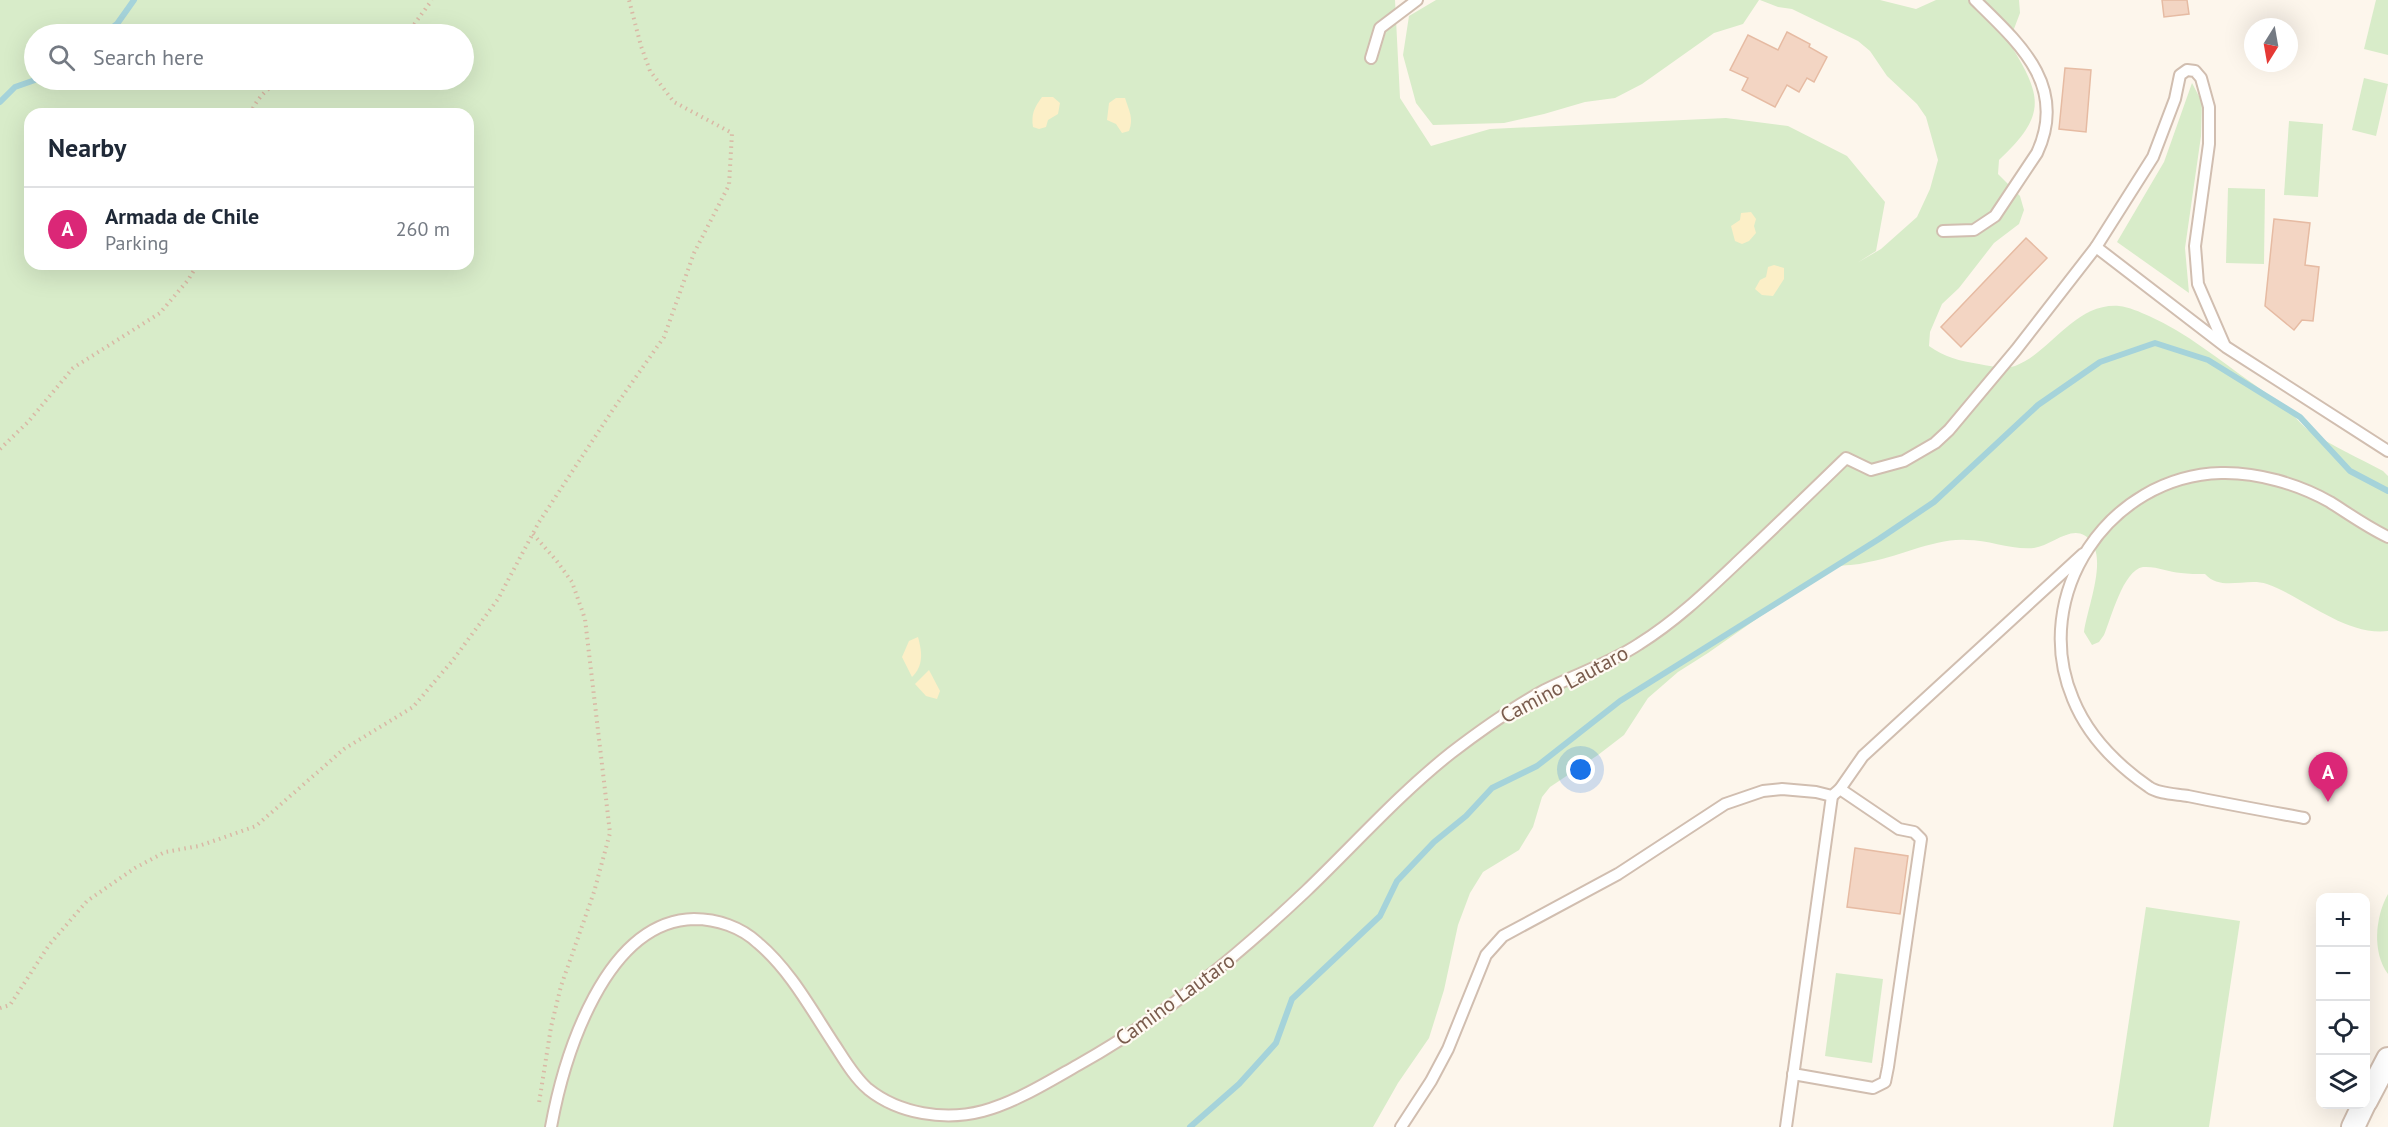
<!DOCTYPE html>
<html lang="en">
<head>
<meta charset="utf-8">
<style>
	:root { --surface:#fff; --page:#f2f2f3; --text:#1f2937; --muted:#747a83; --line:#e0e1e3; --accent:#db2777 }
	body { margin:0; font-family:"PT Sans",sans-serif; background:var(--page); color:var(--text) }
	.controls { position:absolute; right:18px; bottom:18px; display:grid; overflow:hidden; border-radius:12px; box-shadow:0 6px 24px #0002 }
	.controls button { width:54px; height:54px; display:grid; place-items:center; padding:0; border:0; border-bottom:2px solid var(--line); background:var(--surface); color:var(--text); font:30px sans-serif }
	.compass { position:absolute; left:2244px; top:18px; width:54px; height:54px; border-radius:50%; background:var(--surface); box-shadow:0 6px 24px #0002; rotate:191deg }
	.you { position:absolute; left:1581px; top:770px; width:21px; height:21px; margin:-15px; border:4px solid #fff; border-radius:50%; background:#1a73e8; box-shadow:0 0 0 9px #1a73e833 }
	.badge { display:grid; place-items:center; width:39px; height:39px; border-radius:50%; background:var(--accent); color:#fff; font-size:20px; font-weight:700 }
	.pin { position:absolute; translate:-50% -50px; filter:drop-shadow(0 2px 3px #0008) }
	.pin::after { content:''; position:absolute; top:32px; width:21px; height:18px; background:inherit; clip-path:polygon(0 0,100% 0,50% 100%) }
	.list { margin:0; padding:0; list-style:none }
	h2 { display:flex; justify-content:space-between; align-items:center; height:78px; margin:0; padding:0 24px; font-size:26px }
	h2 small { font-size:20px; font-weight:400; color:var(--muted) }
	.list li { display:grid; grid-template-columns:39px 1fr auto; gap:18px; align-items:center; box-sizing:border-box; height:84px; padding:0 24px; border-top:2px solid var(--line) }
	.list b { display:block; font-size:22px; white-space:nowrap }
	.list p { margin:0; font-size:20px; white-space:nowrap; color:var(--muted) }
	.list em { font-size:20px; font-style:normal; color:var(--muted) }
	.icon { flex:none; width:33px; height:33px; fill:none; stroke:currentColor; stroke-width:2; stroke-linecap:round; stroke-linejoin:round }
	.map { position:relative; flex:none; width:2388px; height:1127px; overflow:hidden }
	.search { position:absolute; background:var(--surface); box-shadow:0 6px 24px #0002; left:24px; top:24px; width:450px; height:66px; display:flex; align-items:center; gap:15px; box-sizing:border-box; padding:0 21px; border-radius:33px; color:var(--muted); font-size:22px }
	.panel { position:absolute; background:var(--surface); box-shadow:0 6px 24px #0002; left:24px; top:108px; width:450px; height:162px; border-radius:18px }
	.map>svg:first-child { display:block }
</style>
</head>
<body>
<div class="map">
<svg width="2388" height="1127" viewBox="0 0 2388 1127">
	<rect width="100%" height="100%" fill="#fdf6ec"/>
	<g fill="#d8ecc9" fill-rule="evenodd">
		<path d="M 0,0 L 1395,0 L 1400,98 L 1431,146 L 1490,129 L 1726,118 L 1788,126 L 1847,156 L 1885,202 L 1876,251 L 1857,263 L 1881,249 L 1917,217 L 1930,189 L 1938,160 L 1926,117 L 1917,104 L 1887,76 L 1870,51 L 1858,41 L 1792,9 L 1778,7 L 1760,0 L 1880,0 L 1916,9 L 1936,0 L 2019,0 L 2020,13 L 2009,42 C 2042,96 2048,114 1999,160 L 1998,174 L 2020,196 L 2024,210 L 2019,224 L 1994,243 L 1959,288 L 1942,304 L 1930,332 L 1929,346 C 1944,357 1960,361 1979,364 C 1991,366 2003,370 2015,366 C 2052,352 2074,303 2119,306 C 2129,307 2140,312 2149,316 C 2187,333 2218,359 2252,383 C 2264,392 2277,400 2288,410 C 2296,417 2302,426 2311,432 C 2334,447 2359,458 2383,471 L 2388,476 L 2388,631 C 2345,636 2306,598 2267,584 C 2247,577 2221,592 2205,574 C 2197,574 2188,574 2181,573 C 2168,572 2157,566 2143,567 C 2123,570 2111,619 2104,635 L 2099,642 L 2092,645 L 2084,632 C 2087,609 2106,563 2092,543 C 2076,519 2053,546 2034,548 C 2011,550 1990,540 1966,540 C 1935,538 1897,558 1864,563 C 1852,566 1840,564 1828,569 L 1708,653 L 1678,672 L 1648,698 L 1624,735 L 1598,755 L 1550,787 L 1542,797 L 1533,827 L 1519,850 L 1483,872 L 1470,893 L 1458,925 L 1444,990 L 1429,1038 L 1398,1083 L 1373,1127 L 0,1127 ZM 34,34 L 464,34 L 464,80 L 34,80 ZM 30,114 L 468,114 L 468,264 L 30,264 Z"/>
		<path d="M 1436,0 L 1759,0 L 1743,24 L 1714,33 L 1642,84 L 1615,98 L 1585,102 L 1544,114 L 1504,123 L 1433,125 L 1416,103 L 1403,55 L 1409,16 Z"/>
		<path d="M 2376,0 L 2388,0 L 2388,55 L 2364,49 Z"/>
		<path d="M 2364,78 L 2388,84 L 2376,136 L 2352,130 Z"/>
		<path d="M 2192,83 L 2202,102 L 2201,136 L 2185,248 L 2189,293 L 2117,242 L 2164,162 Z"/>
		<path d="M 2289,121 L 2323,124 L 2318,197 L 2284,195 Z"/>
		<path d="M 2228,188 L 2265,189 L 2264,264 L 2226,263 Z"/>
		<path d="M 2388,894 L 2388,974 C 2372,953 2375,917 2388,894 Z"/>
		<path d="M 2146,907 L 2240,921 L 2209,1127 L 2113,1127 Z"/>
		<path d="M 1836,973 L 1883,979 L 1872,1063 L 1825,1056 Z"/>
	</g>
	<g fill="#fcefc7">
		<path d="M 1042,97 L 1053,97 L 1060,103 L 1058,114 L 1048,120 L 1046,127 L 1039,129 L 1033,127 C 1031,114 1034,108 1042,97 Z"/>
		<path d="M 1116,98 L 1125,98 C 1129,111 1134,118 1129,131 L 1122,133 L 1116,124 L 1107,120 L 1109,103 Z"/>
		<path d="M 1751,212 L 1756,219 L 1754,226 L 1756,233 L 1749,241 L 1742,244 L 1735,241 L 1731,226 L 1740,220 L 1741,213 Z"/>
		<path d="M 1774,265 L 1784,268 L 1784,279 L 1773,296 L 1762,295 L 1755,289 L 1760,280 L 1766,277 L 1768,267 Z"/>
		<path d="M 918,637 C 922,652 924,665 912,677 L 902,657 L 909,641 Z"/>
		<path d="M 929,670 L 940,691 L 937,699 L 926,696 L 915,684 Z"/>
	</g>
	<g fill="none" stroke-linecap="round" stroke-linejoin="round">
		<g stroke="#a5d3da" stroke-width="6">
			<path d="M 104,34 L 117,24 L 134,0"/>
			<path d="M 0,102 L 15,87 L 35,80"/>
			<path d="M 1190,1127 L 1239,1084 L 1276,1043 L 1292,999 L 1380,916 L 1397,881 L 1434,842 L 1466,816 L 1492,788 L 1537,766 L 1620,701 L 1879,539 L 1934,502 L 2038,405 L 2100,362 L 2155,343 L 2208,360 L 2300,417 L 2350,471 L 2388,491"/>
		</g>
	</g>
	<g fill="#f3d5c3" stroke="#e6bba3" stroke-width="1.5">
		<path d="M 2162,0 L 2187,0 L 2189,14 L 2164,17 Z"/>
		<path d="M 1787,32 L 1810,44 L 1809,47 L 1827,57 L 1814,82 L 1807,78 L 1799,92 L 1787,85 L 1775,107 L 1742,90 L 1748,78 L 1730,70 L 1748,35 L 1778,50 Z"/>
		<path d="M 2065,68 L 2091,70 L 2086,132 L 2059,129 Z"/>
		<path d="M 2274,219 L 2310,223 L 2305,265 L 2319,267 L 2313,321 L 2302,320 L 2294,330 L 2265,306 Z"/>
		<path d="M 2026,238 L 2047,258 L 1961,347 L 1941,327 Z"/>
		<path d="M 1855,848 L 1908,856 L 1900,914 L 1847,907 Z"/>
	</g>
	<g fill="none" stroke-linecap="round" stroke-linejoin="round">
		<defs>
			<g id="lane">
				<path d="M 1371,58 L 1380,28 L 1417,0"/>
				<path d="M 1943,231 L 1974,230 L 1995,216 L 2037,153 C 2068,86 2020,44 1975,0"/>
				<path d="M 2096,247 L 2153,157 L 2175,99 L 2180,75 L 2187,70 L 2195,71 L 2201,78 L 2209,107 L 2209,144 L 2195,246 L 2198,284 L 2224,344"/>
				<path d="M 2304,818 C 2266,811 2227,804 2188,796 C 2177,794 2158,794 2149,787 C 2117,765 2088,736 2073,699 C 2029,595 2109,476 2221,473 C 2257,472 2298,484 2330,502 C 2349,514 2367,527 2388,537"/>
				<path d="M 1793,1074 L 1873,1088 L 1885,1082 L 1888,1067 L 1921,839 L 1914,832 L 1899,829 L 1840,789"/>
				<path d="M 551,1127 C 564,1056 605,921 694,919 C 717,919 741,927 758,943 C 791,971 812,1011 836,1047 C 845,1061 855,1078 868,1089 C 899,1114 945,1121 983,1111 C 1016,1102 1048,1082 1078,1065 C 1162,1018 1235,958 1306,891 C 1354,845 1398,795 1451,753 C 1481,730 1512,708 1545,690 C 1576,674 1609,664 1639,644 C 1679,619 1711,587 1745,555 C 1779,523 1813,490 1846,458 L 1871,470 L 1904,461 L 1935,443 L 1949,430 L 2016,350 L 2096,247 L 2226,347 L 2388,451"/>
				<path d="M 1401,1127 L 1431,1081 L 1448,1049 L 1486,955 L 1503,936 L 1618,874 L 1725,804 L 1763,791 L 1782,789 L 1816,792 L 1832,796 L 1840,789 L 1863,756 L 2083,554"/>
				<path d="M 1786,1127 L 1832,796"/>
			</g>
			<g id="street">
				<path d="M 2366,1101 L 2388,1059"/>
				<path d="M 2353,1127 L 2364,1104"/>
			</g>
		</defs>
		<use href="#lane" stroke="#d1beb0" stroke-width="14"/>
		<use href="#street" stroke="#d1beb0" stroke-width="26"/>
		<g stroke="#d9b8a5" stroke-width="4" stroke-dasharray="1.5 4.5" stroke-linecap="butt">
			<path d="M 407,34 L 432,0"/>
			<path d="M 250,114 C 258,97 268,86 285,80"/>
			<path d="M 0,449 L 28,422 L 73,368 L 160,313 L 188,280 L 198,264"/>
			<path d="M 533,534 L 556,560 L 572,582 L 585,619 L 610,833 L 594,892 L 561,986 L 551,1027 L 539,1103"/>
			<path d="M 0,1008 L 10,1005 L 49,945 L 87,901 L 135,868 L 165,852 L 199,846 L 256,826 L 344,749 L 413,707 L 453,660 L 498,599 L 539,522 L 612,411 L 664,337 L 694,253 L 729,185 L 732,133 L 674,102 L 650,71 L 641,46 L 629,0"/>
		</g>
		<use href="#lane" stroke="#fff" stroke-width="10"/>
		<use href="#street" stroke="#fff" stroke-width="22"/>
	</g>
	<g text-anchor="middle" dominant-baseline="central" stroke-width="4.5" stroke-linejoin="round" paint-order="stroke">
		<g font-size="21" fill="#7a5c4d" stroke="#fffaf3">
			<text transform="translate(1564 684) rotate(-28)">Camino Lautaro</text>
			<text transform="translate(1175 999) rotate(-36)">Camino Lautaro</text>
		</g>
	</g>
</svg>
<div class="controls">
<button>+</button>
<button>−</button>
<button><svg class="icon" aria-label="locate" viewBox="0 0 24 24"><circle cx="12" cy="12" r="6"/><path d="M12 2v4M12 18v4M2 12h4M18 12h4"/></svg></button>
<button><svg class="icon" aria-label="layers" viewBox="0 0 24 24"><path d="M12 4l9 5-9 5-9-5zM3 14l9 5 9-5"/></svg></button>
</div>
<svg class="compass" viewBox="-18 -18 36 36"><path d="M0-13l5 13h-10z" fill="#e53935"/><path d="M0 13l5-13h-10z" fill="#747a83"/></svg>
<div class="you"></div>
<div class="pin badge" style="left:2328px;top:802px">A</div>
<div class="search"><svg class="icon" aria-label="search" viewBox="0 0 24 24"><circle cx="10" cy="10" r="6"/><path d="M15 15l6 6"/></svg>Search here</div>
<section class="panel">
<h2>Nearby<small></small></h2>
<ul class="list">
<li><span class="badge">A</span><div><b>Armada de Chile</b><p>Parking</p></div><em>260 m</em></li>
</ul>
</section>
</div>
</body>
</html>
